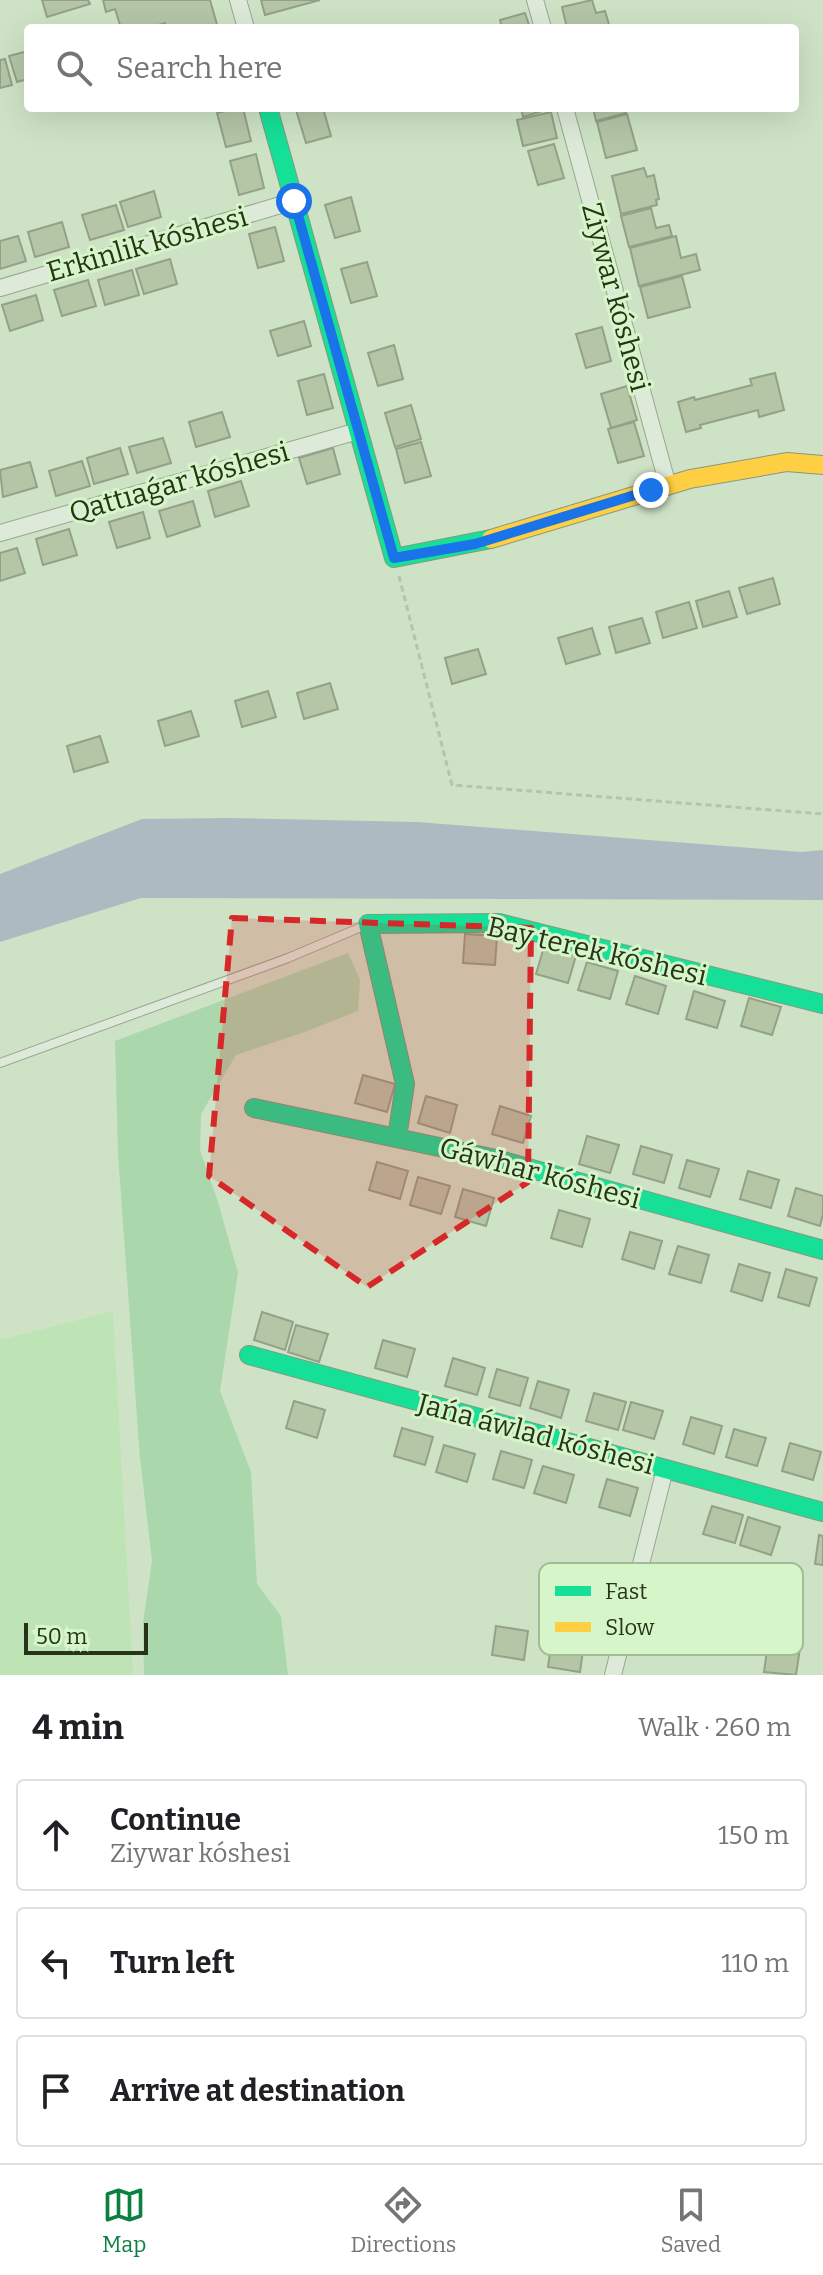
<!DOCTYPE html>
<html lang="en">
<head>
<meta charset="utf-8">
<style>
	:root { --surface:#fff; --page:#f2f2f2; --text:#202124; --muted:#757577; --line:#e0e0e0; --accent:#0b8043 }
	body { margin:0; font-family:Bitter,serif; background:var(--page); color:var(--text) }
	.scale { position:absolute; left:24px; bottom:20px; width:124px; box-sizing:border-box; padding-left:8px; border:4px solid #27341a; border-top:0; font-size:22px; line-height:28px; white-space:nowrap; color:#27341a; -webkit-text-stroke:6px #d6f6ca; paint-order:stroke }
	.stop { position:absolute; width:24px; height:24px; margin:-18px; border:6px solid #1a73e8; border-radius:50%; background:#fff }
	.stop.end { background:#1a73e8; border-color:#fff; box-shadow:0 2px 8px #0008 }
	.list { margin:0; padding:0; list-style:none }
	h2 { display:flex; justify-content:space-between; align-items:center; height:104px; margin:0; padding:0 32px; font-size:34px }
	h2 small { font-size:26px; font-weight:400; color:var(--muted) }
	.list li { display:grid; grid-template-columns:52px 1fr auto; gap:24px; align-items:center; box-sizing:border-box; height:112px; margin:0 16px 16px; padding:0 16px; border:2px solid var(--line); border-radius:8px }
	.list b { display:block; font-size:30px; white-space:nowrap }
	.list p { margin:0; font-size:26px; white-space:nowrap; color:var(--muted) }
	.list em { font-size:26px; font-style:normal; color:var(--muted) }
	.icon { flex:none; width:44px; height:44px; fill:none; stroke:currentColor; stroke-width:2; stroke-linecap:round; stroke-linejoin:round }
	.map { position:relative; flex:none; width:823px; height:1675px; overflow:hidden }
	.search { position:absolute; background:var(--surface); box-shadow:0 8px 32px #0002; left:24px; right:24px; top:24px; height:88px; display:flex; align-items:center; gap:20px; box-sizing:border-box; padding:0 28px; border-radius:8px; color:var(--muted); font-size:30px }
	.sheet { height:488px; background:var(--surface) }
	nav { display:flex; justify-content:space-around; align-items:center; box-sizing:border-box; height:112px; border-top:2px solid var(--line); background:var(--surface); font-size:22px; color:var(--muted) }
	nav a { display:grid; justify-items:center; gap:4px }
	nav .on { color:var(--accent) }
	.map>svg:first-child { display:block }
</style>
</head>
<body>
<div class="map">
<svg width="823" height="1675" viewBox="0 0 823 1675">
	<rect width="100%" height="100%" fill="#cee3c6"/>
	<path fill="#bee4b5" d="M 113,1311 L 133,1675 L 0,1675 L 0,1340 Z"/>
	<path fill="#abd7ac" d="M 348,953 L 360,980 L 358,1011 L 302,1033 L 236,1055 L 201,1114 L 200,1150 L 218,1202 L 238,1273 L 220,1391 L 251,1472 L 257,1584 L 281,1616 L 288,1675 L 144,1675 L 143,1623 L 152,1561 L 140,1458 L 118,1154 L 115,1041 Z"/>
	<path fill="#adbac1" d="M 229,818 L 417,822 L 801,852 L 823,850 L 823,900 L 141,898 L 0,942 L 0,874 L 142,819 Z"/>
	<g fill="#b5c6a7" stroke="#93a286" stroke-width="2">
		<path d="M 42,0 L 88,0 L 90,4 L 47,17 Z"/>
		<path d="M 103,0 L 210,0 L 218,28 L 166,28 L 165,23 L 148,28 L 121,28 L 115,9 L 106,12 Z"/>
		<path d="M 261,0 L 320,0 L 265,15 Z"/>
		<path d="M 592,0 L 596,13 L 605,11 L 610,28 L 567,28 L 562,7 Z"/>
		<path d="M 525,13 L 530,28 L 502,28 L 500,20 Z"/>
		<path d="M 28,51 L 28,79 L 17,82 L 9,56 Z"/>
		<path d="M 5,59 L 12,85 L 0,88 L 0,60 Z"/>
		<path d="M 238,108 L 243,108 L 251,141 L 226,147 L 217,113 Z"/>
		<path d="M 302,108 L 323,108 L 331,136 L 306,143 L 296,110 Z"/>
		<path d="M 521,108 L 549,108 L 549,109 L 523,117 Z"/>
		<path d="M 593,108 L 625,108 L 626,113 L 596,121 Z"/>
		<path d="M 551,112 L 557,138 L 523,146 L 517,120 Z"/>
		<path d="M 627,114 L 637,150 L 606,158 L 597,122 Z"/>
		<path d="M 554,144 L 564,178 L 538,185 L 528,151 Z"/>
		<path d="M 256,154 L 264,188 L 239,195 L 230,161 Z"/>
		<path d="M 644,168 L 647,177 L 654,175 L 659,199 L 656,200 L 657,205 L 621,214 L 612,176 Z"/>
		<path d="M 154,191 L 161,217 L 128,227 L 120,202 Z"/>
		<path d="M 351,197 L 360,231 L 335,238 L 325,205 Z"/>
		<path d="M 116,205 L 124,230 L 90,240 L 82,215 Z"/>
		<path d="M 651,208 L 656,228 L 669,225 L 672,236 L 629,247 L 621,216 Z"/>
		<path d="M 62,222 L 69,247 L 35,257 L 28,232 Z"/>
		<path d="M 275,227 L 284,261 L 258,268 L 249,234 Z"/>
		<path d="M 18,236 L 26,261 L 0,269 L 0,241 Z"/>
		<path d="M 676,236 L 681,258 L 696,254 L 700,270 L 639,286 L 630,248 Z"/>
		<path d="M 170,259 L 177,284 L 144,294 L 136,269 Z"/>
		<path d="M 367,262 L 377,296 L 351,303 L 341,269 Z"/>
		<path d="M 132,270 L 139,295 L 105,305 L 98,280 Z"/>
		<path d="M 682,276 L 690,307 L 648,318 L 640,287 Z"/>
		<path d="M 88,280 L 96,306 L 62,316 L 54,290 Z"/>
		<path d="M 36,295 L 43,320 L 10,331 L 2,305 Z"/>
		<path d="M 304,321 L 311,346 L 278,356 L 270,331 Z"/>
		<path d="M 602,327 L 611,361 L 586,368 L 576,334 Z"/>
		<path d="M 394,345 L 403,379 L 378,386 L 368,353 Z"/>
		<path d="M 775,373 L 784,410 L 759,417 L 758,410 L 700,425 L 701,428 L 686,432 L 678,402 L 694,397 L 695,400 L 752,385 L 750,379 Z"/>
		<path d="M 324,374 L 333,408 L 307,415 L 298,381 Z"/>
		<path d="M 627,386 L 637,420 L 611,428 L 601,394 Z"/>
		<path d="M 411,405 L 421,439 L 395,447 L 385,413 Z"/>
		<path d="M 222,412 L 230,437 L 196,447 L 189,422 Z"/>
		<path d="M 634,422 L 644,456 L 618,463 L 608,429 Z"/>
		<path d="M 163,438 L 171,463 L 137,473 L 129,447 Z"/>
		<path d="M 421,442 L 431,476 L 405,483 L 396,449 Z"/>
		<path d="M 120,448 L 128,474 L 94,484 L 87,458 Z"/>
		<path d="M 333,448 L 340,474 L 307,484 L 299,458 Z"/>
		<path d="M 82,461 L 90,486 L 56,496 L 49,471 Z"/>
		<path d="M 30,462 L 37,487 L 3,497 L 0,470 Z"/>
		<path d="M 241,481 L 249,506 L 215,517 L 208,491 Z"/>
		<path d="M 193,501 L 200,526 L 167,537 L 159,511 Z"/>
		<path d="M 143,512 L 150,538 L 117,548 L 109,522 Z"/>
		<path d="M 69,529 L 77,555 L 43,565 L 36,539 Z"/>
		<path d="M 17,548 L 25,573 L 0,581 L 0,553 Z"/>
		<path d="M 773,578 L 780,604 L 747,614 L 739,588 Z"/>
		<path d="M 729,591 L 737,617 L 703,627 L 696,601 Z"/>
		<path d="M 689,602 L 697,628 L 663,638 L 656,612 Z"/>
		<path d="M 642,618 L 650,643 L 616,653 L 609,627 Z"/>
		<path d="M 592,628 L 600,654 L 566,664 L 558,638 Z"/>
		<path d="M 478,649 L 486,674 L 452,684 L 445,658 Z"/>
		<path d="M 330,683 L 338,709 L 304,719 L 297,693 Z"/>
		<path d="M 268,691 L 276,717 L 242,727 L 235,701 Z"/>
		<path d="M 191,711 L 199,736 L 165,746 L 158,721 Z"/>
		<path d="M 100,736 L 108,762 L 74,772 L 67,746 Z"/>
		<path d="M 465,934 L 497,936 L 495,965 L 463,963 Z"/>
		<path d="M 544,947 L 576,956 L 568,983 L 536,974 Z"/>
		<path d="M 587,962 L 618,971 L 610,999 L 578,990 Z"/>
		<path d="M 635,976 L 666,986 L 658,1014 L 626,1004 Z"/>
		<path d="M 694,991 L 725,1001 L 717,1028 L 686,1019 Z"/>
		<path d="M 749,998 L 781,1007 L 772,1035 L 741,1026 Z"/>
		<path d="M 363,1075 L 395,1084 L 387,1112 L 355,1103 Z"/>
		<path d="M 426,1096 L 457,1105 L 450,1133 L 418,1123 Z"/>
		<path d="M 500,1106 L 531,1116 L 523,1143 L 492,1134 Z"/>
		<path d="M 587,1136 L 619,1145 L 610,1173 L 579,1164 Z"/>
		<path d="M 641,1146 L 672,1155 L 664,1183 L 633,1174 Z"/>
		<path d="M 687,1160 L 719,1169 L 710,1197 L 679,1188 Z"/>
		<path d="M 377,1162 L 408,1171 L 400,1199 L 369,1190 Z"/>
		<path d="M 748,1171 L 779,1180 L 771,1208 L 740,1199 Z"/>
		<path d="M 418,1177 L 450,1186 L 441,1214 L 410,1205 Z"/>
		<path d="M 796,1188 L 823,1196 L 823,1214 L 820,1226 L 788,1216 Z"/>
		<path d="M 463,1189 L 494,1198 L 486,1226 L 455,1217 Z"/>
		<path d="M 559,1210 L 590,1219 L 582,1247 L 551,1238 Z"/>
		<path d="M 630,1232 L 662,1241 L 654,1269 L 622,1259 Z"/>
		<path d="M 678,1246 L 709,1255 L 701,1283 L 669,1274 Z"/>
		<path d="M 739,1264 L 770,1273 L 762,1301 L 731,1291 Z"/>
		<path d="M 786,1269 L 817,1278 L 809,1306 L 778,1297 Z"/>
		<path d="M 262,1312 L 293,1322 L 285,1350 L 254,1340 Z"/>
		<path d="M 296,1325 L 328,1334 L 319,1362 L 288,1352 Z"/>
		<path d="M 383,1340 L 415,1349 L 407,1377 L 375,1368 Z"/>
		<path d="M 453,1358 L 485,1368 L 477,1395 L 445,1386 Z"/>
		<path d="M 497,1369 L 528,1378 L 520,1406 L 489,1397 Z"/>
		<path d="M 538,1381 L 569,1390 L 561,1418 L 530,1408 Z"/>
		<path d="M 594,1393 L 626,1402 L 618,1430 L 586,1421 Z"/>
		<path d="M 294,1401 L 325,1410 L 317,1438 L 286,1428 Z"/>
		<path d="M 631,1402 L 663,1411 L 654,1439 L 623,1430 Z"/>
		<path d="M 691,1417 L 722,1426 L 714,1454 L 683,1444 Z"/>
		<path d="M 402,1428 L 433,1437 L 425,1465 L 394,1456 Z"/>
		<path d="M 734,1429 L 766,1438 L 757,1466 L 726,1457 Z"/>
		<path d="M 790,1443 L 821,1452 L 813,1480 L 782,1471 Z"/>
		<path d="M 444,1445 L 475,1454 L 467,1482 L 436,1472 Z"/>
		<path d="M 501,1451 L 532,1460 L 524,1488 L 493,1479 Z"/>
		<path d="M 543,1466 L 574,1475 L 566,1503 L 534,1493 Z"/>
		<path d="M 607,1479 L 638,1488 L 630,1516 L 599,1507 Z"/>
		<path d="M 712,1506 L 743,1515 L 735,1543 L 703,1534 Z"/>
		<path d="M 748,1517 L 780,1527 L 771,1555 L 740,1545 Z"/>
		<path d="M 819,1535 L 823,1536 L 823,1565 L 815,1564 Z"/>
		<path d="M 496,1626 L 528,1631 L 524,1660 L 492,1655 Z"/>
		<path d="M 552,1638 L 584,1643 L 580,1672 L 548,1667 Z"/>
		<path d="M 768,1643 L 800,1648 L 796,1675 L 764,1672 Z"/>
	</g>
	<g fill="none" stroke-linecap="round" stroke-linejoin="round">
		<defs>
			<path id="lane" d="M 0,1063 L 288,958 L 366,925"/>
			<g id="street">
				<path d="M 238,0 L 246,28"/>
				<path d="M 535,0 L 543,28"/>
				<path d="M 565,108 L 668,486"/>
				<path d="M 0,288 L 294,201"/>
				<path d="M 0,533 L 358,431"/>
				<path d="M 613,1675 L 665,1469"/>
			</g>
			<g id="fast">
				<path d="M 268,108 L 394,558 L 491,539"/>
				<path d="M 254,1108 L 496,1159 L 823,1250"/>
				<path d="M 397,1138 L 405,1084 L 368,924 L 499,923 L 823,1004"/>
				<path d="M 249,1355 L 823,1512"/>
			</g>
			<path id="slow" d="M 491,539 L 690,479 L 787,462 L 823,465"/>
		</defs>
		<use href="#lane" stroke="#98a790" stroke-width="10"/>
		<use href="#street" stroke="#98a790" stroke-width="18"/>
		<use href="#fast" stroke="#889780" stroke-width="20"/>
		<use href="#slow" stroke="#889780" stroke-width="20"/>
		<path stroke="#b6c3b0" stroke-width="3" stroke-dasharray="6 4" stroke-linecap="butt" d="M 399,576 L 452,785 L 823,814"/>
		<use href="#lane" stroke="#ddead9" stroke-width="8"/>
		<use href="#street" stroke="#ddead9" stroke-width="16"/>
		<use href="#fast" stroke="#16e098" stroke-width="18"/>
		<use href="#slow" stroke="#ffcf43" stroke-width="18"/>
	</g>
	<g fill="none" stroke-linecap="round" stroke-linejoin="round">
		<path stroke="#1a73e8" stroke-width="10" d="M 294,201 L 394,558 L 475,544 L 651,490"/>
	</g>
	<path fill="#d62828" fill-opacity="0.2" stroke="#d62828" stroke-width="6" stroke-dasharray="16 10" stroke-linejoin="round" d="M 232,918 L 531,928 L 528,1182 L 367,1287 L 209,1176 Z"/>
	<g text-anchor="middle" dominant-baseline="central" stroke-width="6" stroke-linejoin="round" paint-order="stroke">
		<g font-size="28" fill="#27341a" stroke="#d6f6ca">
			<text transform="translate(147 244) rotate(-16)">Erkinlik kóshesi</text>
			<text transform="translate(616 297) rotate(75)">Ziywar kóshesi</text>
			<text transform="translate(179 482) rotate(-16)">Qattıaǵar kóshesi</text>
			<text transform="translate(597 951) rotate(13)">Bay terek kóshesi</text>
			<text transform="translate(540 1173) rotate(15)">Gáwhar kóshesi</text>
			<text transform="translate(536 1434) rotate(15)">Jańa áwlad kóshesi</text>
		</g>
	</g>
	<rect x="539" y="1563" width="264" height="92" rx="12" fill="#d6f6ca" stroke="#a2bc95" stroke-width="2"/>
	<rect x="555" y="1586" width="36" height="10" fill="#16e098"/>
	<rect x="555" y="1622" width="36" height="10" fill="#ffcf43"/>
	<g font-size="22" fill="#27341a">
		<text x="605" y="1599">Fast</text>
		<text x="605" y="1635">Slow</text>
	</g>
</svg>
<div class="scale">50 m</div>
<div class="stop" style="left:294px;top:201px"></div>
<div class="stop end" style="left:651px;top:490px"></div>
<div class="search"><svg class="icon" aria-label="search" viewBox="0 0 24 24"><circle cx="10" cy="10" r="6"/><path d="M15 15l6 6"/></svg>Search here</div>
</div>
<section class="sheet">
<h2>4 min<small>Walk · 260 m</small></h2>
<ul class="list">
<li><svg class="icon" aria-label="ahead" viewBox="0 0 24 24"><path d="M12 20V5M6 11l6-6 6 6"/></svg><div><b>Continue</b><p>Ziywar kóshesi</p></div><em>150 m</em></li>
<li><svg class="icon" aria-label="left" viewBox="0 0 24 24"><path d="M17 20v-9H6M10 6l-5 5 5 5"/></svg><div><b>Turn left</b></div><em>110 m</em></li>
<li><svg class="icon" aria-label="arrive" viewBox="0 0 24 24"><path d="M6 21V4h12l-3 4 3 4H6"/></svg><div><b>Arrive at destination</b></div></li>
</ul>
</section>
<nav>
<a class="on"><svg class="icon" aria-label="map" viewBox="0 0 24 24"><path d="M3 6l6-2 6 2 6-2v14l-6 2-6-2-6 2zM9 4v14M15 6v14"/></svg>Map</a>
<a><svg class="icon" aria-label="directions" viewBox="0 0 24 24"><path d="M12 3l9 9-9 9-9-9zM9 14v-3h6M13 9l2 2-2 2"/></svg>Directions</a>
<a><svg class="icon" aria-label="saved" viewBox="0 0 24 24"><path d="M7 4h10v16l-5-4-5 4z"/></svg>Saved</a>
</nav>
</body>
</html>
